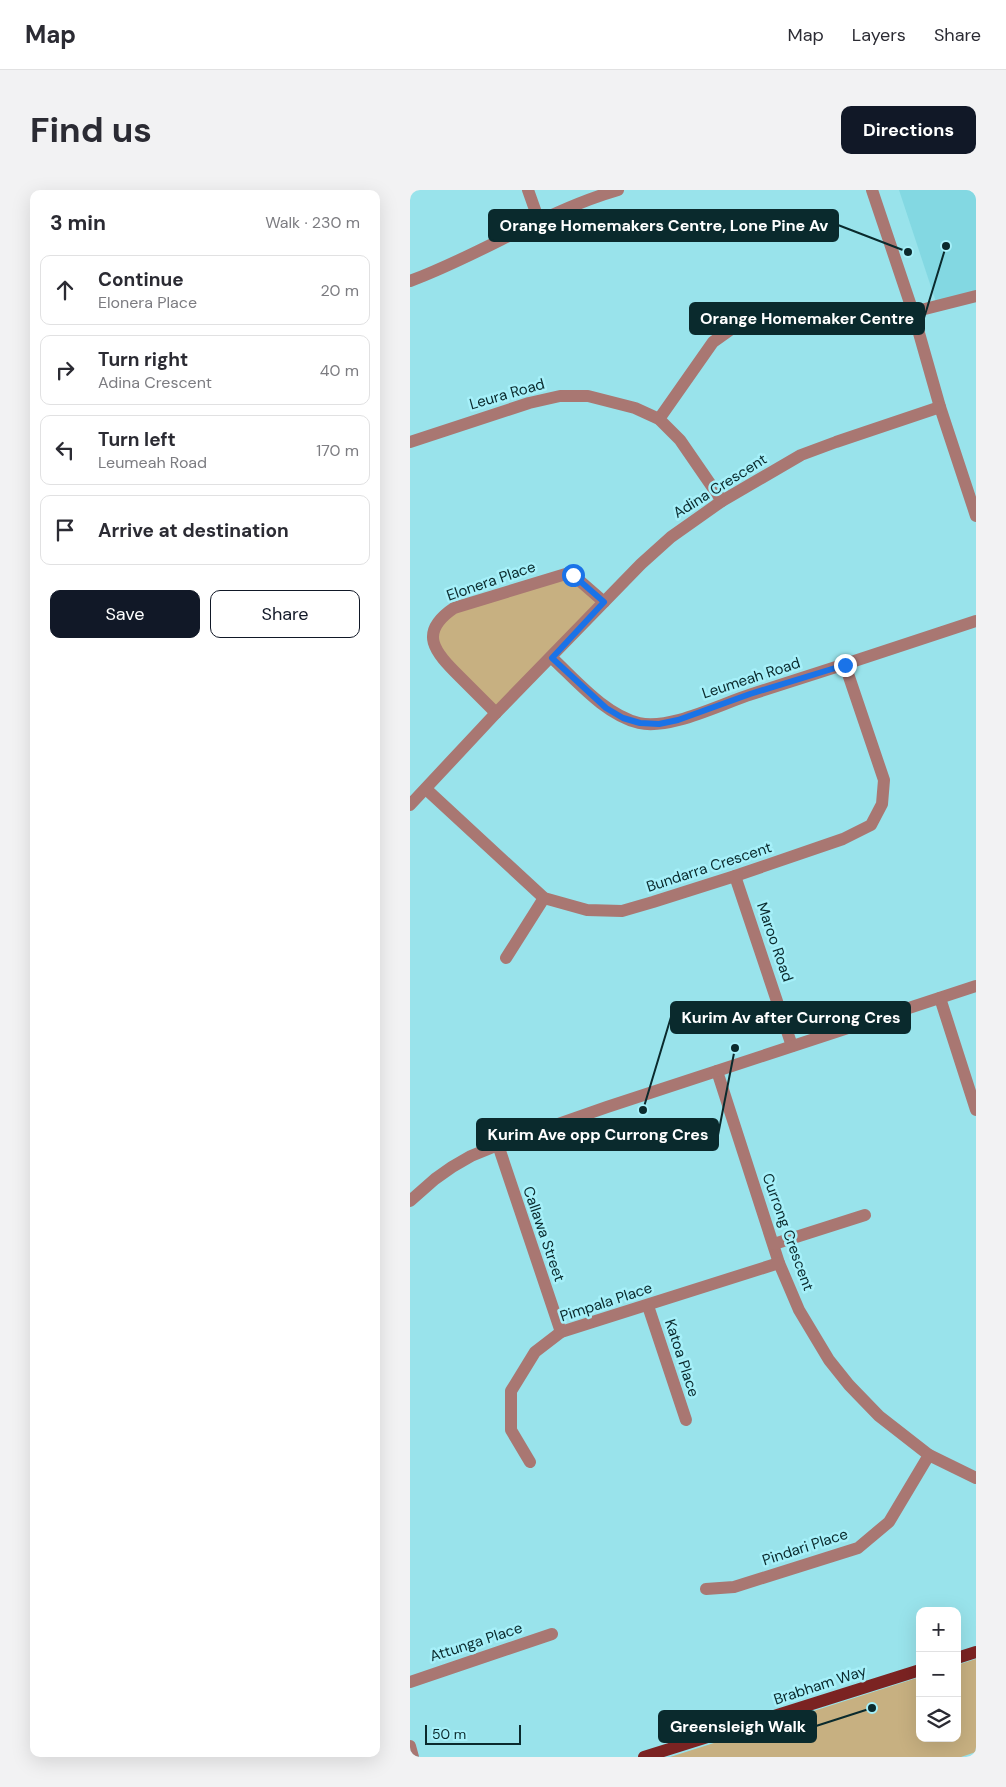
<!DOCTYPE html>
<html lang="en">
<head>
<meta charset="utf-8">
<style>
	:root { --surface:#fff; --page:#f2f2f3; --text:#2b2b33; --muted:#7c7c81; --line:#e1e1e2; --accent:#111827 }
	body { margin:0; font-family:"DM Sans",sans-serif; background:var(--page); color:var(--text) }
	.controls { position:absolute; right:15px; bottom:15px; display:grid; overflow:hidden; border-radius:10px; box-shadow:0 5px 20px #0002 }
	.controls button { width:45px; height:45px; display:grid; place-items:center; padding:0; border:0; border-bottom:1px solid var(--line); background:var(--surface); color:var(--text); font:25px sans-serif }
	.scale { position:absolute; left:15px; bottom:12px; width:96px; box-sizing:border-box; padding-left:5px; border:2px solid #0a2a2d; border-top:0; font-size:14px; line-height:18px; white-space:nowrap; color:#0a2a2d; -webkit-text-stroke:4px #a6f0f9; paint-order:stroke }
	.stop { position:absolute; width:15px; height:15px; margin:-11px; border:4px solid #1a73e8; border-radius:50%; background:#fff }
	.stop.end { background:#1a73e8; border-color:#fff; box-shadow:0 1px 5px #0008 }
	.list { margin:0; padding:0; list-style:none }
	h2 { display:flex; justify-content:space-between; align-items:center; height:65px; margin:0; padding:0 20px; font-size:21px }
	h2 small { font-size:16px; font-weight:400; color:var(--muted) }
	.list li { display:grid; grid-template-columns:32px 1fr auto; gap:15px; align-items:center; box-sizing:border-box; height:70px; margin:0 10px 10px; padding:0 10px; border:1px solid var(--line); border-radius:10px }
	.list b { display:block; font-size:19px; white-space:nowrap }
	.list p { margin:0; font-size:16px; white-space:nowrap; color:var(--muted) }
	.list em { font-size:16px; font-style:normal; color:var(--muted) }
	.actions { display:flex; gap:10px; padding:15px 20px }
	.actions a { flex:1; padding:11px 0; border:1px solid var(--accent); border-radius:10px; text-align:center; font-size:18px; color:var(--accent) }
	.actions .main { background:var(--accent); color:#fff }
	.icon { flex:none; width:28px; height:28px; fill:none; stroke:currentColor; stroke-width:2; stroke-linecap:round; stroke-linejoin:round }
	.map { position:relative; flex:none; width:566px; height:1567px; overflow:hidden; border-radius:10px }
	header { display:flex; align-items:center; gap:30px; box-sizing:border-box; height:70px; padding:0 25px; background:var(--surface); border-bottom:1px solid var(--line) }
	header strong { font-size:24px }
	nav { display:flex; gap:28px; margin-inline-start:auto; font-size:18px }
	.intro { display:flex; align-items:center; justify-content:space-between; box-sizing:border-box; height:120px; padding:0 30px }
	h1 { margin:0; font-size:35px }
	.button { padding:12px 22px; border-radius:10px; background:var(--accent); color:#fff; font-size:18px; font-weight:700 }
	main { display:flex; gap:30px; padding:0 30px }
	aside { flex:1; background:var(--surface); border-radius:10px; box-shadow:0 5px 20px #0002 }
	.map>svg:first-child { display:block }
</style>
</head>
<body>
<header>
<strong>Map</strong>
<nav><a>Map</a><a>Layers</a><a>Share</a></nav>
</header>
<div class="intro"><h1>Find us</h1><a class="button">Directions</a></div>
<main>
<aside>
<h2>3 min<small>Walk · 230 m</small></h2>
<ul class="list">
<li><svg class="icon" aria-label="ahead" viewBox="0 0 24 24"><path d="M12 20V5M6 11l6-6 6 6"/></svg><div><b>Continue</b><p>Elonera Place</p></div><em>20 m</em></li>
<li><svg class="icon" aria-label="right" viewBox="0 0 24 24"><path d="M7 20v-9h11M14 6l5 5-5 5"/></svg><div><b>Turn right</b><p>Adina Crescent</p></div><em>40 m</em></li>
<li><svg class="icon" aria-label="left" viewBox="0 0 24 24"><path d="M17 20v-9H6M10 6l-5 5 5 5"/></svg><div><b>Turn left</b><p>Leumeah Road</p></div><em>170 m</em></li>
<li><svg class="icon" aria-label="arrive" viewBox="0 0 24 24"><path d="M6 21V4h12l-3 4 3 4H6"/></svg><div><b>Arrive at destination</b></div></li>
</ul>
<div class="actions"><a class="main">Save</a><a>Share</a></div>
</aside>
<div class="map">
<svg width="566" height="1567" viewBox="0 0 566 1567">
	<rect width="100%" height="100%" fill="#99e3eb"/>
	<path fill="#83d8e2" d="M 489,0 L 566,0 L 566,111 L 529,121 Z"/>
	<g fill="#c7b081">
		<path d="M 153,383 L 194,412 L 86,523 L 29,465 L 24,438 L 32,426 Z"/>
		<path d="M 566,1469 L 566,1562 L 551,1567 L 260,1567 L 510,1487 L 510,1548 L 547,1548 L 547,1475 Z"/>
	</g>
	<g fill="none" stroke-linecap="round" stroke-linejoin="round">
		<g stroke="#a97772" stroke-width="12">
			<path d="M 118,0 L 129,31"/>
			<path d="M 462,0 L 503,122 L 530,217 L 566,326"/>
			<path d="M 0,91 C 71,65 135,21 208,0"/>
			<path d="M 503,122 L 566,106"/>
			<path d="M 249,229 L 303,152 L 324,137"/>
			<path d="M 0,252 L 119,213 L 150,206 L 178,206 L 225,218 L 249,229 L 270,250 L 312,311"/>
			<path d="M 141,467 C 166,490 195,525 229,533 C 261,540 310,514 342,504 C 417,480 491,456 566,431"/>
			<path d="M 86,523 C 74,511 62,499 50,487 C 25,462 7,443 44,418 L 159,383 L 163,385 L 194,412"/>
			<path d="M 16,599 L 134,708 L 177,720 L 212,721 L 243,712 L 325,686 L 433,649 L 461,635 L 472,614 L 474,590 L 435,475"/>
			<path d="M 0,615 L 86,523 L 194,412 L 231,374 L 261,347 L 312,311 L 391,265 L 426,252 L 530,217"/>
			<path d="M 325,686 L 382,856"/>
			<path d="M 96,768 L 134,708"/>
			<path d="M 530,808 L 566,920"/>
			<path d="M 307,881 L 369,1073 L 389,1120 L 419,1170 L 439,1195 L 469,1226 L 519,1265 L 566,1288"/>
			<path d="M 88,955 L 151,1142"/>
			<path d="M 0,1011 L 25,989 L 42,977 L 61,966 L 88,955 L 197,917 L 566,796"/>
			<path d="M 364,1054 L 455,1025"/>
			<path d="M 238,1116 L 276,1230"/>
			<path d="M 120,1272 L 101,1240 L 101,1201 L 125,1162 L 151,1142 L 369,1073"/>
			<path d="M 296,1399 L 324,1397 L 448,1358 L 479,1332 L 519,1265"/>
			<path d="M 0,1492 L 142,1444"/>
			<path d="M 0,1556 L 3,1567"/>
		</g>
		<g stroke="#7b2322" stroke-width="12">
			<path d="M 547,1468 L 566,1462"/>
			<path d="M 234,1567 L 510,1480"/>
		</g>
	</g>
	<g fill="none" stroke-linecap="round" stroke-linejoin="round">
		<path stroke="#1a73e8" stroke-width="6" d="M 163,385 L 194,412 L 142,468 L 196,518 L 213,528 L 230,533 L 249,534 L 268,530 L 340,504 L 435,475"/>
	</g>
	<g text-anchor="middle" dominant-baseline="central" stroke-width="5" stroke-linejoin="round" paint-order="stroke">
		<g font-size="15" fill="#0a2a2d" stroke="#a6f0f9">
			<text transform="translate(97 204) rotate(-16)">Leura Road</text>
			<text transform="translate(310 296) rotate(-32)">Adina Crescent</text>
			<text transform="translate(81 391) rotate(-19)">Elonera Place</text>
			<text transform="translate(341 488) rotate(-18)">Leumeah Road</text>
			<text transform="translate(299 677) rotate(-18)">Bundarra Crescent</text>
			<text transform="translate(365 752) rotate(71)">Maroo Road</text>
			<text transform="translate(378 1042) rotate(70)">Currong Crescent</text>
			<text transform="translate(134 1044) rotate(71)">Callawa Street</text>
			<text transform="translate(196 1112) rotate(-18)">Pimpala Place</text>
			<text transform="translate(272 1168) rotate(72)">Katoa Place</text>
			<text transform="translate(395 1357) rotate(-18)">Pindari Place</text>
			<text transform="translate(66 1452) rotate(-18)">Attunga Place</text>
			<text transform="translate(410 1495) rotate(-18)">Brabham Way</text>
		</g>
	</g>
	<path fill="none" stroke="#0a2a2d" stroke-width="2" d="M498 62L428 35M536 56L514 128M233 920L261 827M325 858L308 945M462 1518L406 1536"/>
	<g fill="#0a2a2d" stroke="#a6f0f9" stroke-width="2">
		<circle cx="498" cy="62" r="5"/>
		<circle cx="536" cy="56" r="5"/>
		<circle cx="233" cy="920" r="5"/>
		<circle cx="325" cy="858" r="5"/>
		<circle cx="462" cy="1518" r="5"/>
	</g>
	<g fill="#0a2a2d" stroke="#0a2a2d" stroke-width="2">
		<rect x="79" y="20" width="349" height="31" rx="5"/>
		<rect x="280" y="113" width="234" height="31" rx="5"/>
		<rect x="261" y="812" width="239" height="31" rx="5"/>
		<rect x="67" y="929" width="241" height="31" rx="5"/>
		<rect x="249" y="1521" width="157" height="31" rx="5"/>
	</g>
	<g font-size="16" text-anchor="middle" font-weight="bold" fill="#fff">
		<text x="254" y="41">Orange Homemakers Centre, Lone Pine Av</text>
		<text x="397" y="134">Orange Homemaker Centre</text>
		<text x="381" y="833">Kurim Av after Currong Cres</text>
		<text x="188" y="950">Kurim Ave opp Currong Cres</text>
		<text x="328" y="1542">Greensleigh Walk</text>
	</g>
</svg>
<div class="controls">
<button>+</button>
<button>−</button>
<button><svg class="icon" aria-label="layers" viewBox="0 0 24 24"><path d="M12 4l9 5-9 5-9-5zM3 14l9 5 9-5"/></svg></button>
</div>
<div class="scale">50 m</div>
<div class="stop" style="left:163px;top:385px"></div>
<div class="stop end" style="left:435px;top:475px"></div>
</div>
</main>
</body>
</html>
